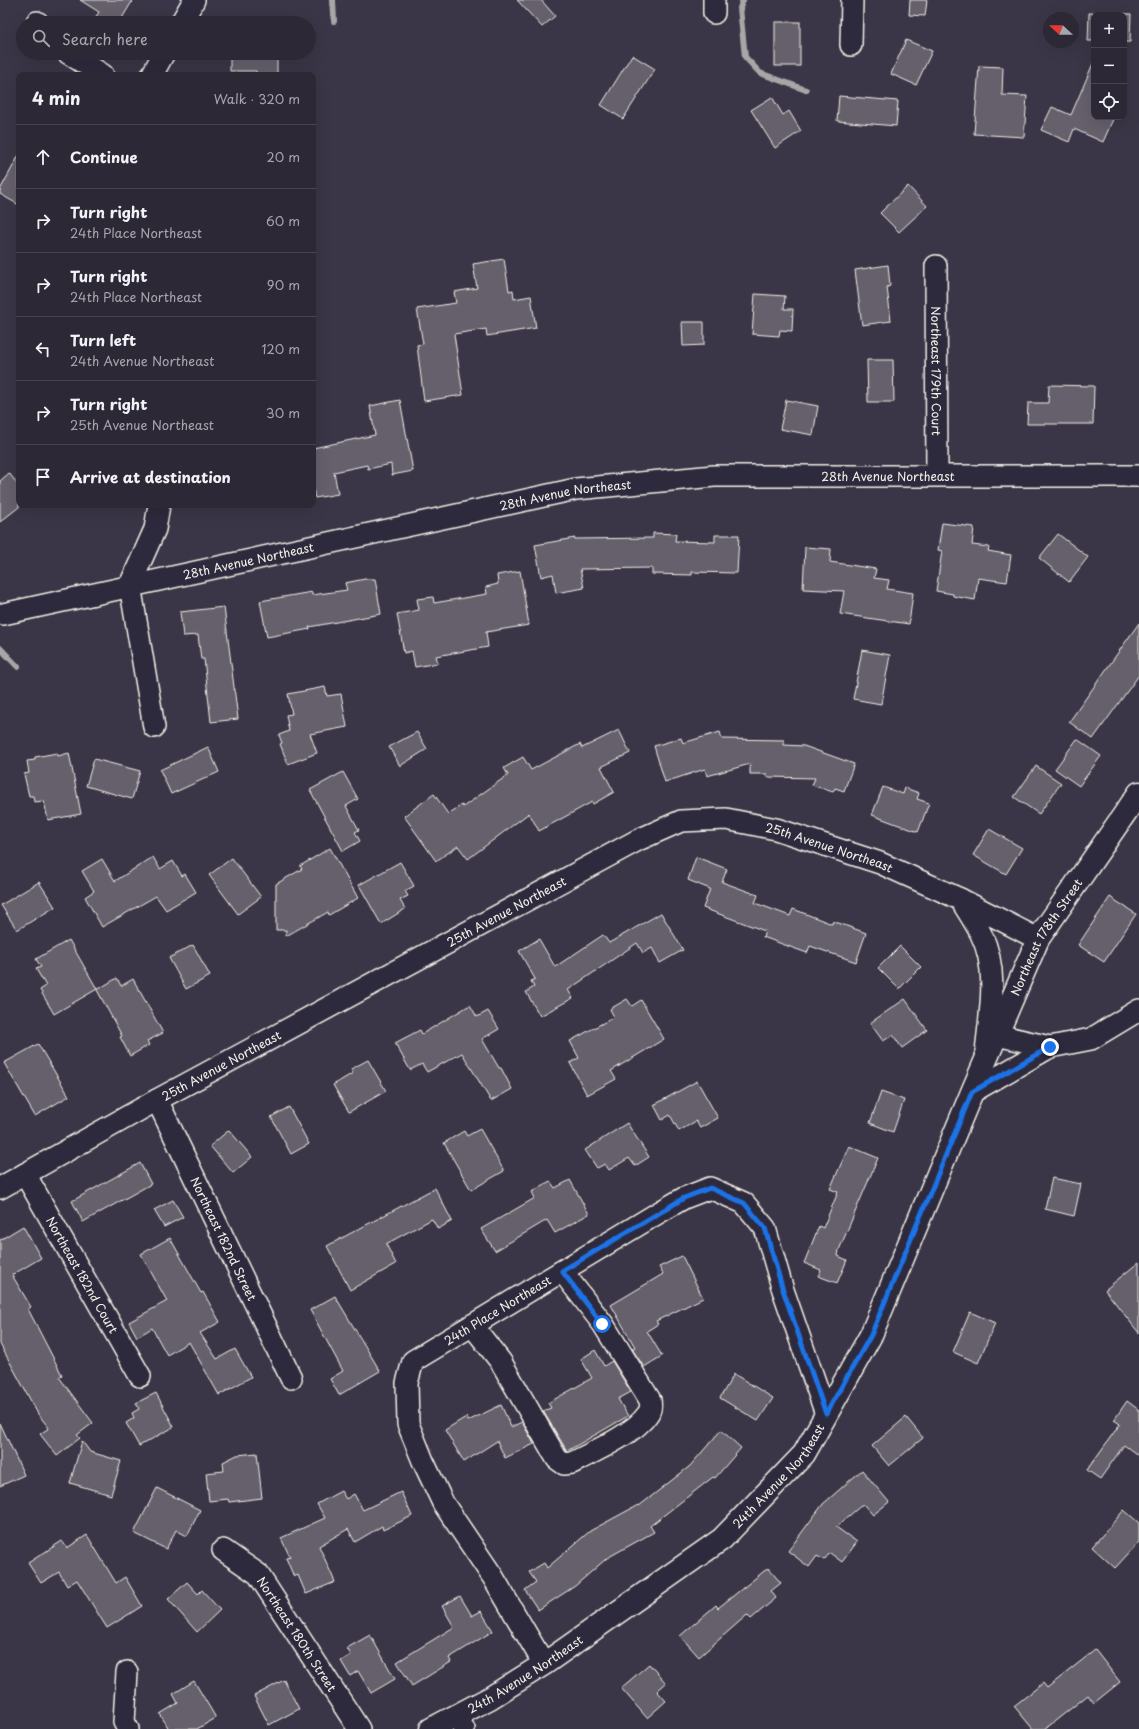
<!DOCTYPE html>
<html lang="en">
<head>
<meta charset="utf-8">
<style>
	:root { --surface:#2c2835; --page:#383441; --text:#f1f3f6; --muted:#a6a6ad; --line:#484450 }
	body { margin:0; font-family:"Playpen Sans",sans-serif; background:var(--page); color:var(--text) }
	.controls { position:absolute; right:12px; top:12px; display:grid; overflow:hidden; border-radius:8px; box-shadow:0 4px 16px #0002 }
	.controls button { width:36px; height:36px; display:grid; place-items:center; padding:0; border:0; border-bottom:1px solid var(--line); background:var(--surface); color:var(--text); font:20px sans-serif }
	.compass { position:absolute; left:1043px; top:12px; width:36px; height:36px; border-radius:50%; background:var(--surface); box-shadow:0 4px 16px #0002; rotate:292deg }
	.stop { position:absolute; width:12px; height:12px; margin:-9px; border:3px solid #1a73e8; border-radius:50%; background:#fff }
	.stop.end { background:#1a73e8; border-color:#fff; box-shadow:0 1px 4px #0008 }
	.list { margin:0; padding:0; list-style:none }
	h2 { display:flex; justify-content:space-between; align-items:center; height:52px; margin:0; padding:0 16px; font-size:17px }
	h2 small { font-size:13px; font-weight:400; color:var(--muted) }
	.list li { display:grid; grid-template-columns:26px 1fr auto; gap:12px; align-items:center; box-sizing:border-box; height:64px; padding:0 16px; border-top:1px solid var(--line) }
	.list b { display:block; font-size:15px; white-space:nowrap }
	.list p { margin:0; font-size:13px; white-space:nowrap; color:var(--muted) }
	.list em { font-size:13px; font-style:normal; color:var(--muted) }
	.icon { flex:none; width:22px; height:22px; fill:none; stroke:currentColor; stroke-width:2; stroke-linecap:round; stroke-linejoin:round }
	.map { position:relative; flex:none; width:1139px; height:1729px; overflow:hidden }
	.search { position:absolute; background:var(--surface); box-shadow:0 4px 16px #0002; left:16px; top:16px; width:300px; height:44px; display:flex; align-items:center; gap:10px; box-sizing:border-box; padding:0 14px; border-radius:22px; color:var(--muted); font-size:15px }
	.panel { position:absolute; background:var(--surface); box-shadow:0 4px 16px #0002; left:16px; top:72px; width:300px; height:436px; border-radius:8px }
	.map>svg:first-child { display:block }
</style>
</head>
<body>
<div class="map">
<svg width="1139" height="1729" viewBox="0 0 1139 1729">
	<rect width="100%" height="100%" fill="#3b3647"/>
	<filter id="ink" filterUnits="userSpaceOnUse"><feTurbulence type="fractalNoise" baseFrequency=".025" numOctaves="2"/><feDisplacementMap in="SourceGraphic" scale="8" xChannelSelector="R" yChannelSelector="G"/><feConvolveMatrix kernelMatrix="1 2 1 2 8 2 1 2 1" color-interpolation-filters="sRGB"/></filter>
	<g filter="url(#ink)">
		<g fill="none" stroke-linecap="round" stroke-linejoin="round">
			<g stroke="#aaa6a7" stroke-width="6">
				<path d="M 333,0 L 334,21"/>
				<path d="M 743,0 L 740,8 L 745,57 L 760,73 L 806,90"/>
				<path d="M 0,648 L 18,667"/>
			</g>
		</g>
		<g fill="#65616c" stroke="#f4f1e8">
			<path d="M 80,0 L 133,0 L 119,23 L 92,23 L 99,12 Z"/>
			<path d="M 517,0 L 541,0 L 555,16 L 542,27 Z"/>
			<path d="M 910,0 L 927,0 L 925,16 L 909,15 Z"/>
			<path d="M 1089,13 L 1131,14 L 1130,42 L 1124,42 L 1124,15 L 1094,15 L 1094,41 L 1088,41 Z"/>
			<rect x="775" y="22" width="25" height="44"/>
			<path d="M 906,40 L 932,51 L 916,85 L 891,74 Z"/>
			<path d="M 230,53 L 277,53 L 277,75 L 256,75 L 256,71 L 230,71 Z"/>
			<path d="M 632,55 L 655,69 L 623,119 L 601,105 Z"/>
			<path d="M 1094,61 L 1094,117 L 1114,117 L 1103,142 L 1074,129 L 1069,142 L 1041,130 L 1052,107 L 1071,115 Z"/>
			<path d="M 979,66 L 1003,67 L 1002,95 L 1027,96 L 1024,137 L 974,134 Z"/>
			<path d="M 839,96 L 898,101 L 896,126 L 837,121 Z"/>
			<path d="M 772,97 L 783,115 L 789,111 L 801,131 L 775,148 L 751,110 Z"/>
			<path d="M 19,155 L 19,205 L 0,194 L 0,190 Z"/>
			<path d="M 908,186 L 927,206 L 899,232 L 880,213 Z"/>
			<path d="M 504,259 L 509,291 L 513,290 L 514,299 L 531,296 L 536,328 L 487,336 L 486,329 L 454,334 L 463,395 L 424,401 L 417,345 L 423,344 L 417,309 L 456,303 L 454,292 L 477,288 L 473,264 Z"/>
			<path d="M 888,265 L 890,286 L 887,287 L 891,321 L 862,325 L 855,270 Z"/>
			<path d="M 755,294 L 785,296 L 784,309 L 793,309 L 792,331 L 780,330 L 779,336 L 752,334 Z"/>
			<path d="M 682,322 L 704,322 L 704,345 L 683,346 Z"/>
			<path d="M 867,360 L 893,360 L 894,402 L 868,402 Z"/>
			<path d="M 1049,385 L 1094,386 L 1093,424 L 1027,424 L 1028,403 L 1048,403 Z"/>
			<path d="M 400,400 L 413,471 L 392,475 L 391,464 L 368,469 L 367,465 L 334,472 L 338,494 L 315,498 L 313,488 L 313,448 L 375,435 L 370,406 Z"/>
			<path d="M 786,400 L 818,406 L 813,435 L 780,429 Z"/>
			<path d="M 9,473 L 19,486 L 19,507 L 0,522 L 0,481 Z"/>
			<path d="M 942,523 L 974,527 L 972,545 L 989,547 L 988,551 L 1011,555 L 1007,582 L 978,578 L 975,600 L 953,596 L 953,594 L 936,591 L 942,551 L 938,550 Z"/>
			<path d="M 653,533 L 676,534 L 675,541 L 715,542 L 715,535 L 739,535 L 737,573 L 692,572 L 692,575 L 652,574 L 652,568 L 580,569 L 584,588 L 556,593 L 553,574 L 541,577 L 535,545 L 575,538 L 575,539 L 653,538 Z"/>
			<path d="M 1058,534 L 1088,557 L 1069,582 L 1039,558 Z"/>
			<path d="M 805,547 L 831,549 L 830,562 L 876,569 L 874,578 L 889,580 L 887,589 L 913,593 L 909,624 L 840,614 L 844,591 L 803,589 Z"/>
			<path d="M 520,571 L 529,625 L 486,632 L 488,647 L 436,656 L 438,663 L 415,667 L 412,651 L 404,653 L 397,614 L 419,610 L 417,599 L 433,597 L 434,603 L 487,594 L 486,587 L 498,584 L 497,575 Z"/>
			<path d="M 365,579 L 375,579 L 381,614 L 309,627 L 310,629 L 267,637 L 260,601 L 312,592 L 312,595 L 347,590 L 345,583 Z"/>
			<path d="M 224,607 L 238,719 L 211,722 L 204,659 L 201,659 L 198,635 L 183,636 L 180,612 Z"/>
			<path d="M 1139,623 L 1139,675 L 1093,739 L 1069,722 Z"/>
			<path d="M 862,650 L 890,655 L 881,704 L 853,699 Z"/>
			<path d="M 325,687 L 327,696 L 341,694 L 347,727 L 310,734 L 317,753 L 288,764 L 280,744 L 282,743 L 279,735 L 289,731 L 286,715 L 292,714 L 288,694 Z"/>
			<path d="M 619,730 L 630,753 L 601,767 L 614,792 L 593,804 L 592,802 L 539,831 L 529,813 L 468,859 L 458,846 L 436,861 L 404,816 L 434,794 L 448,814 L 462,805 L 463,807 L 508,775 L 504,768 L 523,757 L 531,770 L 580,744 L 582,748 Z"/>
			<path d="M 417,732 L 427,749 L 400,766 L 389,747 Z"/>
			<path d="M 720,732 L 722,739 L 784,740 L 784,745 L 804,746 L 854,764 L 844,791 L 835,788 L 833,792 L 812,785 L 815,778 L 767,777 L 767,774 L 750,774 L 750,764 L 707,776 L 705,769 L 665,782 L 654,746 L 681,738 L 683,743 Z"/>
			<path d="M 1077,739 L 1101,756 L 1079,786 L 1055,769 Z"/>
			<path d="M 208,747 L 219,772 L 171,794 L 160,770 Z"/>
			<path d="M 57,753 L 58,756 L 69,753 L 81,814 L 48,820 L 44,801 L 34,802 L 33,796 L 29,796 L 24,774 L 29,773 L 27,761 L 35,760 L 35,757 Z"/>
			<path d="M 94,759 L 140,771 L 132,799 L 86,786 Z"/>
			<path d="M 1036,766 L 1061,783 L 1039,814 L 1014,797 Z"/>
			<path d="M 343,772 L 358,799 L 346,806 L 359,830 L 355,832 L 360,841 L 343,851 L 310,790 Z"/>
			<path d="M 883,787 L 903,794 L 905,788 L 919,793 L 917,799 L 929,803 L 918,832 L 872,815 Z"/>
			<path d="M 989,829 L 1022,848 L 1006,874 L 973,855 Z"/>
			<path d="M 330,848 L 358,898 L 329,915 L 328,912 L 286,936 L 286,930 L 276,930 L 276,884 L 302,869 L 300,866 Z"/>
			<path d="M 153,857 L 160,869 L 173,861 L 182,876 L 185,874 L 196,892 L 166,910 L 156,896 L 102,927 L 85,897 L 94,891 L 82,871 L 102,859 L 115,881 Z"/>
			<path d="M 696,857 L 727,869 L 722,882 L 758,895 L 755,903 L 790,916 L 793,909 L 832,924 L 833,921 L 866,933 L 856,962 L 810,946 L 807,953 L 763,937 L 765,931 L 703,908 L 710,889 L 688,880 Z"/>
			<path d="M 232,858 L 261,897 L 238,914 L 209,875 Z"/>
			<path d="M 400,862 L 414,886 L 405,891 L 408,896 L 400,900 L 405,909 L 381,924 L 359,885 Z"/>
			<path d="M 39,882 L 55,907 L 17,930 L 1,905 Z"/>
			<path d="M 1110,897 L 1136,914 L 1104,962 L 1078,945 Z"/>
			<path d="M 661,913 L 683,950 L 660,963 L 652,948 L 643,953 L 637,943 L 568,990 L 573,998 L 540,1016 L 526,992 L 534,987 L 531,981 L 535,979 L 519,951 L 539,939 L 555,967 L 603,935 L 609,943 Z"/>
			<path d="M 69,940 L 97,989 L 54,1014 L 40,990 L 46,986 L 36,969 L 41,967 L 36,959 Z"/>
			<path d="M 193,945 L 210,976 L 186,989 L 169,958 Z"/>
			<path d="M 900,946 L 921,967 L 899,989 L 878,968 Z"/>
			<path d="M 117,978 L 121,986 L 133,979 L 163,1033 L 147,1041 L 149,1045 L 130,1056 L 120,1037 L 122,1036 L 97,990 Z"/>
			<path d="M 627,999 L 632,1006 L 641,1000 L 664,1039 L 611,1071 L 616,1079 L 587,1095 L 570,1063 L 579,1058 L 570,1041 L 614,1017 L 610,1009 Z"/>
			<path d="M 905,999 L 927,1030 L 902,1048 L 893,1035 L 883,1041 L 870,1023 Z"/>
			<path d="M 470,1005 L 477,1017 L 488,1011 L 499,1029 L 482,1039 L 499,1068 L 501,1068 L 512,1089 L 491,1101 L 462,1053 L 427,1072 L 422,1064 L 410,1070 L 395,1043 L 420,1030 L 422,1034 Z"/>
			<path d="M 38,1044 L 69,1096 L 35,1116 L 4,1063 Z"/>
			<path d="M 368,1060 L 386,1091 L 349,1112 L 333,1085 L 353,1073 L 351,1069 Z"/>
			<path d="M 697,1081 L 718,1118 L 700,1128 L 696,1121 L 679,1131 L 670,1115 L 662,1120 L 654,1105 Z"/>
			<path d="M 881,1092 L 904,1100 L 893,1132 L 870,1123 Z"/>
			<path d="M 289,1107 L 309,1144 L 291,1154 L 271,1117 Z"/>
			<path d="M 627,1123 L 649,1157 L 635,1166 L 629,1158 L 609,1170 L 605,1164 L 597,1168 L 585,1150 Z"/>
			<path d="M 480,1129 L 504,1171 L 471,1190 L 444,1143 L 464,1131 L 467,1136 Z"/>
			<path d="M 229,1130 L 252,1157 L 233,1173 L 210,1146 Z"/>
			<path d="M 849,1146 L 878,1158 L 839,1250 L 838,1256 L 847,1260 L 837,1283 L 818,1276 L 821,1270 L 804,1263 L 819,1226 L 823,1228 L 838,1192 L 830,1189 Z"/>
			<path d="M 140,1163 L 151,1184 L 83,1222 L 72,1201 Z"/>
			<path d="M 1052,1178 L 1081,1184 L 1074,1216 L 1045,1209 Z"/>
			<path d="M 570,1180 L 589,1214 L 555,1233 L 547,1220 L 495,1251 L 481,1229 L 535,1198 L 532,1192 L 550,1181 L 555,1188 Z"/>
			<path d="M 435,1188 L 452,1221 L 438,1229 L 432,1219 L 386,1244 L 396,1264 L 350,1290 L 327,1246 Z"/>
			<path d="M 173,1200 L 183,1217 L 164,1227 L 154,1210 Z"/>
			<path d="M 23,1226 L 41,1258 L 12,1275 L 31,1307 L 28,1309 L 62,1375 L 59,1377 L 93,1423 L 77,1435 L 80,1438 L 57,1456 L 40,1434 L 49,1428 L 38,1414 L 0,1344 L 0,1240 Z"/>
			<path d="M 170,1238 L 201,1293 L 203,1292 L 220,1322 L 200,1333 L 217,1359 L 235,1349 L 251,1377 L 219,1395 L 189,1342 L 167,1355 L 152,1328 L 137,1337 L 129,1322 L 167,1301 L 141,1254 Z"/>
			<path d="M 682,1256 L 703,1298 L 656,1321 L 658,1324 L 647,1331 L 662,1356 L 644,1367 L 632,1349 L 635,1347 L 611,1305 L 663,1274 L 659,1267 Z"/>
			<path d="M 1139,1262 L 1139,1333 L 1105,1290 Z"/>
			<path d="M 335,1296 L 380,1371 L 339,1395 L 330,1379 L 343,1371 L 310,1310 Z"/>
			<path d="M 970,1312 L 995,1323 L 978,1363 L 953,1352 Z"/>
			<path d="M 595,1350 L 604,1366 L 612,1361 L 631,1392 L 618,1399 L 628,1416 L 567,1451 L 543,1411 L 551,1408 L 548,1403 L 592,1378 L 581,1359 Z"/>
			<path d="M 734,1374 L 773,1398 L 758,1421 L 720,1398 Z"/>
			<path d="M 156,1393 L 174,1427 L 139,1446 L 126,1423 L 134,1418 L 132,1413 L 139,1409 L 136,1403 Z"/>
			<path d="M 1127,1401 L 1139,1410 L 1139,1456 L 1124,1445 L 1100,1479 L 1087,1470 L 1120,1424 L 1114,1420 Z"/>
			<path d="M 501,1405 L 511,1427 L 522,1422 L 534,1444 L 505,1458 L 497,1441 L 464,1462 L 445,1430 L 466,1417 L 468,1421 Z"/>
			<path d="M 906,1417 L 923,1438 L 889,1466 L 872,1446 Z"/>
			<path d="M 0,1423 L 24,1475 L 0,1486 Z"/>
			<path d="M 721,1430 L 741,1448 L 715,1478 L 713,1477 L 650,1526 L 654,1532 L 607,1558 L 575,1586 L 538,1610 L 525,1590 L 536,1582 L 529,1572 L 544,1563 L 547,1568 L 590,1531 L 638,1505 L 639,1506 L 690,1466 Z"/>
			<path d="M 82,1441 L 90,1452 L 121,1461 L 111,1495 L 70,1483 Z"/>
			<path d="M 257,1453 L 262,1498 L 229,1502 L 228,1499 L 209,1501 L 206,1473 L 224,1471 L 223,1462 L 237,1455 Z"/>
			<path d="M 862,1470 L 889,1502 L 873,1515 L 863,1504 L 836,1527 L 857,1542 L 842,1562 L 830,1553 L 824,1560 L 817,1556 L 809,1567 L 788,1551 L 823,1504 Z"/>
			<path d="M 157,1488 L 200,1510 L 187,1536 L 176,1530 L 166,1549 L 134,1533 Z"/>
			<path d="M 341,1491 L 346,1499 L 354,1494 L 363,1510 L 401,1492 L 412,1516 L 383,1530 L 382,1526 L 355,1542 L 348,1529 L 319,1546 L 335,1582 L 306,1594 L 298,1575 L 294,1577 L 286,1558 L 290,1557 L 281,1538 L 325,1518 L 317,1504 Z"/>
			<path d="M 1124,1510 L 1139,1523 L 1139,1542 L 1115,1568 L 1092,1547 Z"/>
			<path d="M 87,1535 L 116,1583 L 125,1577 L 142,1606 L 107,1628 L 77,1580 L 67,1586 L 59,1572 L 41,1583 L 28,1563 L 62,1541 L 67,1548 Z"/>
			<path d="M 768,1568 L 781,1583 L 771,1591 L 776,1598 L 751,1619 L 747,1615 L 699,1657 L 680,1636 L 716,1605 L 718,1608 Z"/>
			<path d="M 187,1582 L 198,1594 L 202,1590 L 220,1610 L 197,1632 L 168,1599 Z"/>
			<path d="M 460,1596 L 472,1616 L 481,1611 L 493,1631 L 449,1658 L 451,1662 L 412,1686 L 397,1662 L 454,1627 L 442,1606 Z"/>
			<path d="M 370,1635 L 395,1679 L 371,1693 L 358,1671 L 350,1676 L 341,1661 L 351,1655 L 347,1648 Z"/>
			<path d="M 1095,1650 L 1120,1682 L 1094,1703 L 1088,1695 L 1045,1729 L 1033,1729 L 1014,1706 L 1043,1683 L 1047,1688 Z"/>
			<path d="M 649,1664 L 666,1683 L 657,1691 L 666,1701 L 647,1718 L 621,1688 Z"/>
			<path d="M 284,1680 L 299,1709 L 269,1725 L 254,1696 Z"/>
			<path d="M 194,1681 L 216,1718 L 197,1729 L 169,1729 L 160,1714 L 178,1703 L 173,1694 Z"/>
		</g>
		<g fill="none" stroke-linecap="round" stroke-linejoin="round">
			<defs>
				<g id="minor">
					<path d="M 714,13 L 714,0"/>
					<path d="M 37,22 L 38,23"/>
					<path d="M 181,23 L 194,0"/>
					<path d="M 851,45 L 852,0"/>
					<path d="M 68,53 L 103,75"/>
					<path d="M 152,75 L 164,53"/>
					<path id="s1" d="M 936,266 L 937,475"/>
					<path id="s2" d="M 3,614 L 576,489 L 714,476 L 1139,476"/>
					<path d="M 154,727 L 130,585 L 155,529 L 159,505"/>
					<path d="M 960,899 C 967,910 975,922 981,934 C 999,970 990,1013 986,1052"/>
					<path d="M 997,1035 L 1050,1047 L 1091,1039 L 1139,1010"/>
					<path d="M 972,1092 L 1050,1047"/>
					<path id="s3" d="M 157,1100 L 291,1378"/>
					<path id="s4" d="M 25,1174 L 140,1376"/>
					<path id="s5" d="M 0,1188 L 157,1100 L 638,840 L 681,821 L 726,819 L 776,829 L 880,863 L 960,899 L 1038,939"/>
					<path d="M 472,1325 L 501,1362 L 557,1459 L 564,1464 L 572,1463 C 593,1452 634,1434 647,1415 C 651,1410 651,1406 650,1400 L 603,1324 L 562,1271"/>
					<path id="s6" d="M 223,1550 L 258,1574 L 359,1729"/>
					<path id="s7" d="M 544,1664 L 493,1577 L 443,1503 L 423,1461 L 408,1424 L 407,1383 L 413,1361 L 658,1213 L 684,1198 L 710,1188 L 744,1203 L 765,1228 L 782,1287 L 826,1414"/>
					<path d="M 127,1672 L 124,1722 L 128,1729"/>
					<path d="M 456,1716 L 464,1729"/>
				</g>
				<g id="major">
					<path id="s8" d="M 431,1729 L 490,1698 L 544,1664 L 722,1539 L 804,1454 L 871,1335 L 972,1092 L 1038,939 L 1139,793"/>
				</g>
			</defs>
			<use href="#minor" stroke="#f4f1e8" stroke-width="24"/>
			<use href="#major" stroke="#f4f1e8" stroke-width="25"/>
			<use href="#minor" stroke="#2f2a3d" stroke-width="21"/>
			<use href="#major" stroke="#2f2a3d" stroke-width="22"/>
		</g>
	</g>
	<g fill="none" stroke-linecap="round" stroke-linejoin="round" filter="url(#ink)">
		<path stroke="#1a73e8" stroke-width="5" d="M 602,1324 L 562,1271 L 684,1198 L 710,1188 L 744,1203 L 765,1228 L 782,1287 L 826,1414 L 871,1335 L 972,1092 L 1050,1047"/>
	</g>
	<g text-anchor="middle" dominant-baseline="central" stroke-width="3" stroke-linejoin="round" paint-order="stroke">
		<g font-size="12" fill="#f4f1e8" stroke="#2f2a3d">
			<text stroke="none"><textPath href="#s1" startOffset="105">Northeast 179th Court</textPath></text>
			<text stroke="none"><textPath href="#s2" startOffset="899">28th Avenue Northeast</textPath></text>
			<text stroke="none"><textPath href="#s2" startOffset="575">28th Avenue Northeast</textPath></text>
			<text stroke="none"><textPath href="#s2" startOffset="251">28th Avenue Northeast</textPath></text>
			<text stroke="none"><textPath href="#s5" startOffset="926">25th Avenue Northeast</textPath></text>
			<text stroke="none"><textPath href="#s5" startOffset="577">25th Avenue Northeast</textPath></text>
			<text stroke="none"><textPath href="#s8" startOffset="1038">Northeast 178th Street</textPath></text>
			<text stroke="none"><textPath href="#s5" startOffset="253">25th Avenue Northeast</textPath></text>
			<text stroke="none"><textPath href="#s3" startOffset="154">Northeast 182nd Street</textPath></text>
			<text stroke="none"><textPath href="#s4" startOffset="116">Northeast 182nd Court</textPath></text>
			<text stroke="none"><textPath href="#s7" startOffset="439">24th Place Northeast</textPath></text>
			<text stroke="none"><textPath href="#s8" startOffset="433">24th Avenue Northeast</textPath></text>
			<text stroke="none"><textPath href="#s6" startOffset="114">Northeast 180th Street</textPath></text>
			<text stroke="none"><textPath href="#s8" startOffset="109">24th Avenue Northeast</textPath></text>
		</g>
	</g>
</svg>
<div class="controls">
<button>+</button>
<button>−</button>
<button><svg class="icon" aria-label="locate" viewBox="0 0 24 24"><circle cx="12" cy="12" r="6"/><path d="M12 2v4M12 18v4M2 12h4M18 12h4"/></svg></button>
</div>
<svg class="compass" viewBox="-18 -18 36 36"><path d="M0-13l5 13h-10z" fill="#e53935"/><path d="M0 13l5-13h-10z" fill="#a6a6ad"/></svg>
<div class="stop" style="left:602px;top:1324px"></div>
<div class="stop end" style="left:1050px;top:1047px"></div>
<div class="search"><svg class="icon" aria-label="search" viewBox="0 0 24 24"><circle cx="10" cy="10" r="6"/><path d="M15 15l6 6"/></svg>Search here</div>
<section class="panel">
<h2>4 min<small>Walk · 320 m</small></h2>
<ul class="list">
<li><svg class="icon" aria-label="ahead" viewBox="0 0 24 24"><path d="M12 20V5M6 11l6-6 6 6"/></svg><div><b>Continue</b></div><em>20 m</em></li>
<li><svg class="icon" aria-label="right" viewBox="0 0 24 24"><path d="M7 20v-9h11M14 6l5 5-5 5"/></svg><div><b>Turn right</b><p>24th Place Northeast</p></div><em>60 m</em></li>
<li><svg class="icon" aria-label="right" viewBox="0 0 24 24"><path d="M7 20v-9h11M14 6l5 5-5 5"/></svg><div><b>Turn right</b><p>24th Place Northeast</p></div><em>90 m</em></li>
<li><svg class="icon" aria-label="left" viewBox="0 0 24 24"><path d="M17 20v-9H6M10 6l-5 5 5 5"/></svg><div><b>Turn left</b><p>24th Avenue Northeast</p></div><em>120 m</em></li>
<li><svg class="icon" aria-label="right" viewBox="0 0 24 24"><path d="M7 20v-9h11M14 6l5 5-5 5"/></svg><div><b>Turn right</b><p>25th Avenue Northeast</p></div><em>30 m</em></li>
<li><svg class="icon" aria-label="arrive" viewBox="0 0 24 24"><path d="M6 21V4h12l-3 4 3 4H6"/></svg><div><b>Arrive at destination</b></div></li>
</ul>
</section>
</div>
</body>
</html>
